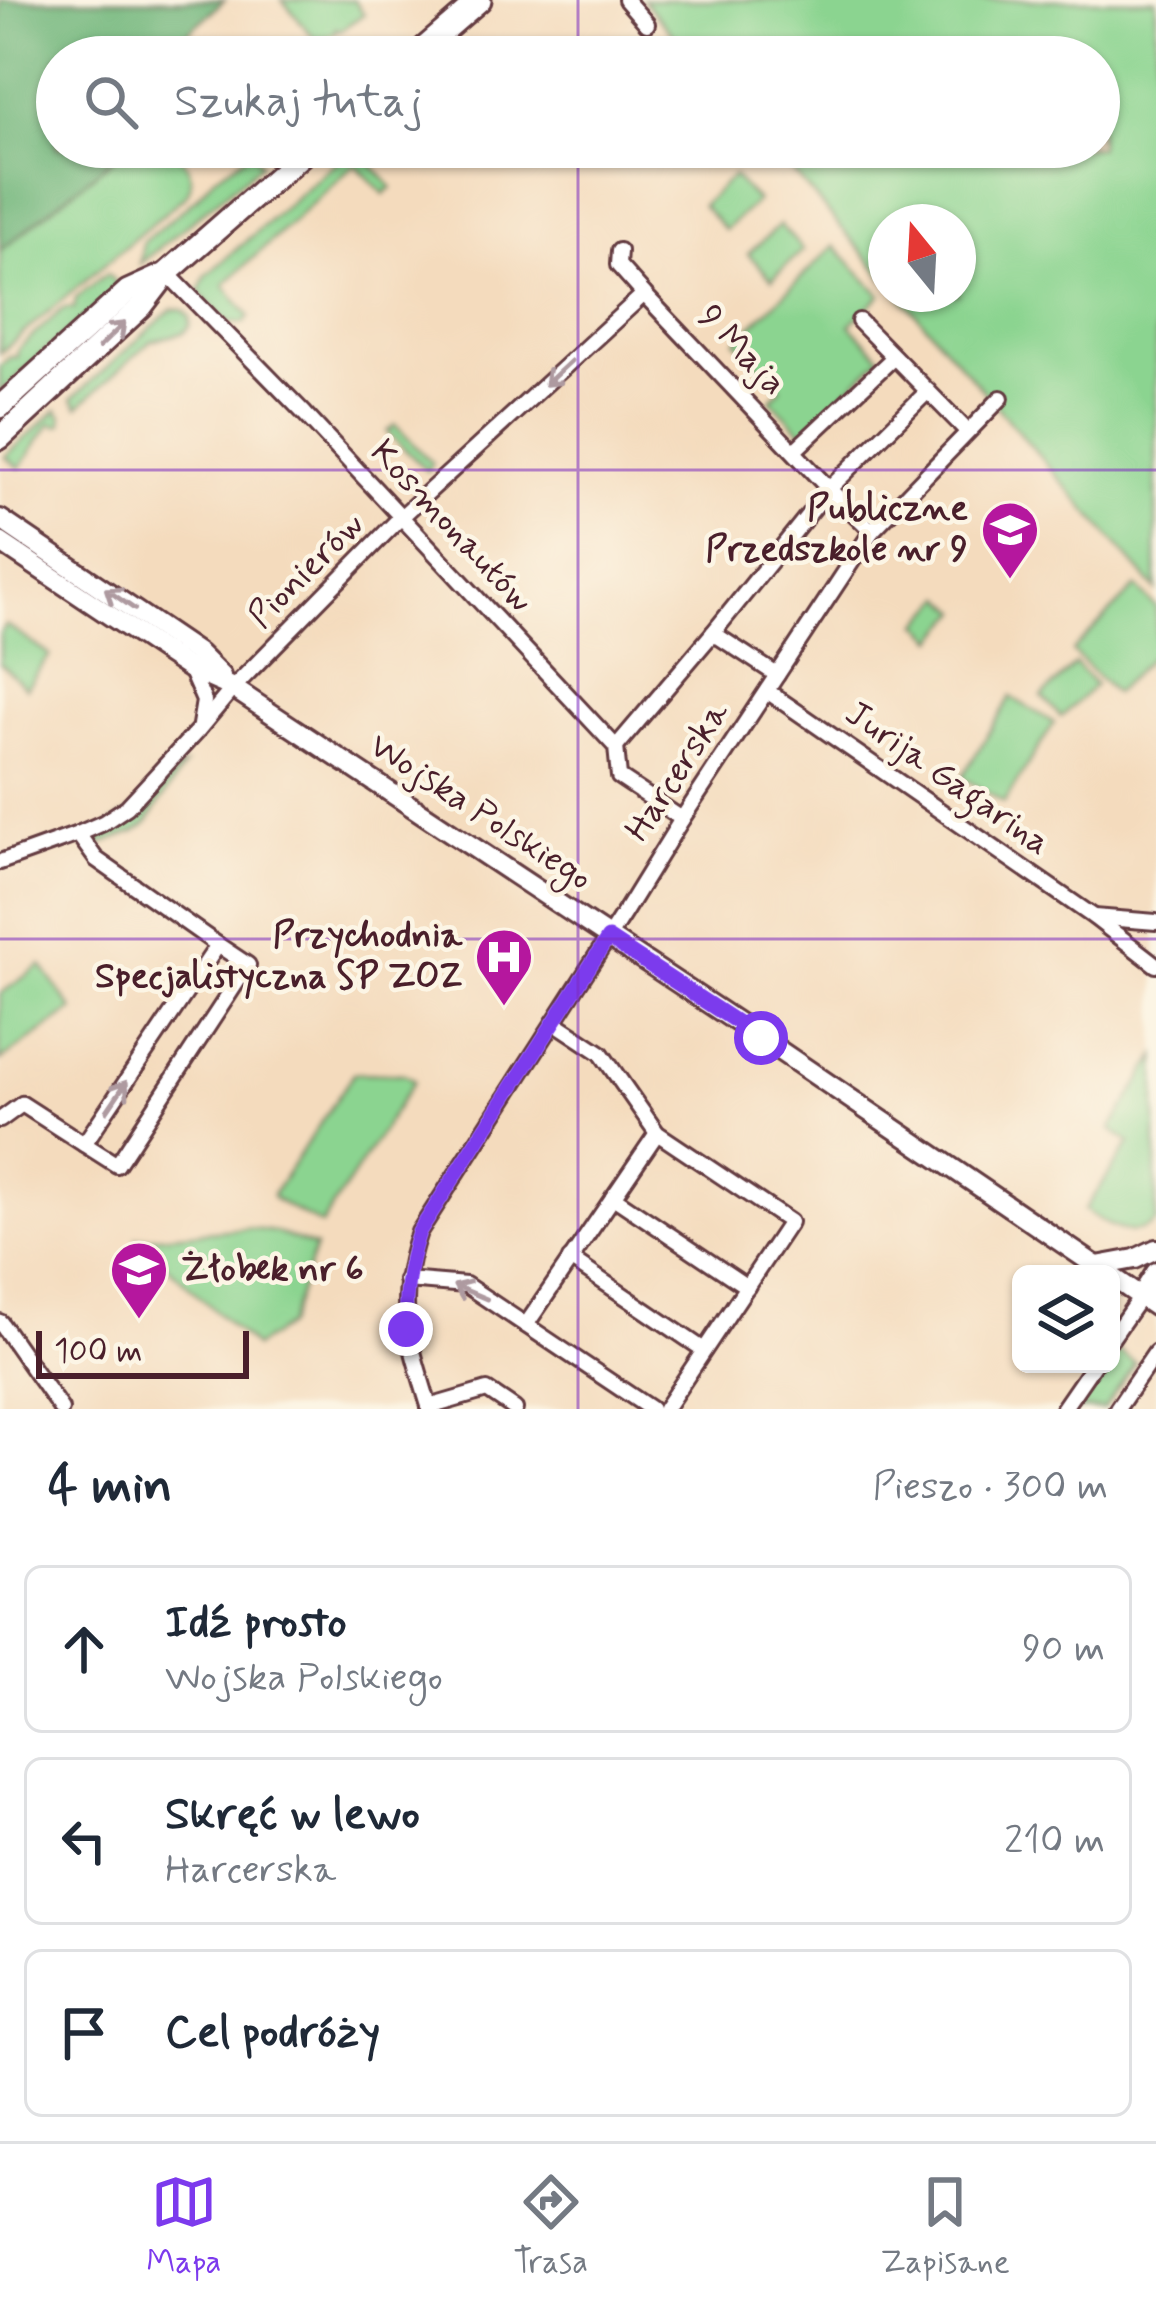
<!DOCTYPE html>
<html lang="pl">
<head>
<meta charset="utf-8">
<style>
	:root { --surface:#fff; --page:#f2f2f3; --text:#1f2937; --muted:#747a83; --line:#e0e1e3; --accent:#7c3aed }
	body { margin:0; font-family:Mynerve,sans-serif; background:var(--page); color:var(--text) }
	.controls { position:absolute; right:36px; bottom:36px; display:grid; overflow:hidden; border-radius:18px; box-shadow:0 3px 9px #0004 }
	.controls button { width:108px; height:108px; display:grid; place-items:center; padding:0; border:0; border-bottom:3px solid var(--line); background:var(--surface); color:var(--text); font:60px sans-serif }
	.compass { position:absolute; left:868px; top:204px; width:108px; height:108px; border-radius:50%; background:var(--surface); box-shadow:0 3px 9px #0004; rotate:342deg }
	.scale { position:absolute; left:36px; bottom:30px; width:213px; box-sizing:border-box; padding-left:12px; border:6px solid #4a1f2b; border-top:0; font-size:33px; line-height:42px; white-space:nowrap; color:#4a1f2b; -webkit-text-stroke:9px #fcf5e5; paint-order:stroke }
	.stop { position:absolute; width:36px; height:36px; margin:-27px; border:9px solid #7c3aed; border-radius:50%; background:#fff }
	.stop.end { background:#7c3aed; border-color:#fff; box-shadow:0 3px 12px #0008 }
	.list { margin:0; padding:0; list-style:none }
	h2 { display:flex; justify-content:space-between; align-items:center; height:156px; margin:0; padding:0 48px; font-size:51px }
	h2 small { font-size:39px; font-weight:400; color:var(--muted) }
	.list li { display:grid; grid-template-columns:78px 1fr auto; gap:36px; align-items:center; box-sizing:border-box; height:168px; margin:0 24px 24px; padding:0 24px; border:3px solid var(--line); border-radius:18px }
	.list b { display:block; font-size:45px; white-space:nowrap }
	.list p { margin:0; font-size:39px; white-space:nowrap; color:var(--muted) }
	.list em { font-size:39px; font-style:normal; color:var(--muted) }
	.icon { flex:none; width:66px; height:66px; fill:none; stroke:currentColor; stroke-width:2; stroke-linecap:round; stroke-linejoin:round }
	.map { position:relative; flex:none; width:1156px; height:1409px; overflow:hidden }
	.search { position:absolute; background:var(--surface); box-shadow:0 3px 9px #0004; left:36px; right:36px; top:36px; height:132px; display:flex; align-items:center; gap:30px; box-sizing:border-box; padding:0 42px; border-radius:66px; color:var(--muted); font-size:45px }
	.sheet { height:732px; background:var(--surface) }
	nav { display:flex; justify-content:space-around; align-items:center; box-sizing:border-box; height:168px; border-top:3px solid var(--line); background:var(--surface); font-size:33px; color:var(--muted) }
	nav a { display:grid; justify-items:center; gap:6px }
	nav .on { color:var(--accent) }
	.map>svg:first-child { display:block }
</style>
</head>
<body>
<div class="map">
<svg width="1156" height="1409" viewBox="0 0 1156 1409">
	<rect width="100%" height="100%" fill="#fcf5e5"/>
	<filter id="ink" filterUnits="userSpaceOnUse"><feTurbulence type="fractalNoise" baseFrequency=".00833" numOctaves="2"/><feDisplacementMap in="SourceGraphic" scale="24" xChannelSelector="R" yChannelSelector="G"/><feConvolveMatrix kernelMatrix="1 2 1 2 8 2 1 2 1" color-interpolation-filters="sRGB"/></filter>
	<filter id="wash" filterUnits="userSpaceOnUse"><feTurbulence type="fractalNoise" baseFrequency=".004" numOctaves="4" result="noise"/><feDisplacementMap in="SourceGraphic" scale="48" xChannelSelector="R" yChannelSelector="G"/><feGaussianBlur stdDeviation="2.7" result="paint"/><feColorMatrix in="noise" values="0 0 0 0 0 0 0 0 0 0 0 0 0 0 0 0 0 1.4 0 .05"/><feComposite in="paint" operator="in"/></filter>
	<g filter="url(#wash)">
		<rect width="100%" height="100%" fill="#f4dbbd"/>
		<g fill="#8bd490" stroke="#6a7a5e" stroke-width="3">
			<path d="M 282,0 L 354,0 L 364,14 L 340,30 L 336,28 L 335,33 L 324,38 L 320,37 L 311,44 L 313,36 Z"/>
			<path d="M 643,0 L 1156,0 L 1156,590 L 899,294 L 958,294 L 958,222 L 886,222 L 886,279 L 771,147 L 1099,147 L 1099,57 L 693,57 Z"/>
			<path d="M 127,147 L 173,147 C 186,162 197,174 187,194 L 0,353 L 0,251 Z"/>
			<path d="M 353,147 L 356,147 L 392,187 L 384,194 L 355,164 L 224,285 L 249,316 L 244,323 L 228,323 L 199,292 L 206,276 Z"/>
			<path d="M 249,154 L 253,154 L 261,164 L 140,264 L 143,242 L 200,195 L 214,177 Z"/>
			<path d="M 733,176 L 757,201 L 725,230 L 702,205 Z"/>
			<path d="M 780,225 L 803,250 L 772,279 L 748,254 Z"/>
			<path d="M 834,246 L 881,295 L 850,325 L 881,357 L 803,433 L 771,400 L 781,388 L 736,341 Z"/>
			<path d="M 107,273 L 121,289 L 50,347 L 0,393 L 0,366 L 10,357 L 17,357 L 18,349 L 64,308 L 74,308 L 76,298 Z"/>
			<path d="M 172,309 L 183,310 L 190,317 L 190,326 L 183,333 L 151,341 L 78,407 L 72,399 Z"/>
			<path d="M 57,410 L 62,416 L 62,424 L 57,426 L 51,423 L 20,468 L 5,457 Z"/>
			<path d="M 395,425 L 432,463 L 427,471 L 387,432 Z"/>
			<path d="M 1136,587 L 1156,607 L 1156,652 L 1114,693 L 1072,651 Z"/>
			<path d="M 944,597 L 960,611 L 936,639 L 920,624 Z"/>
			<path d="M 6,625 L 50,655 L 26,688 L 0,663 L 0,634 Z"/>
			<path d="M 1075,664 L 1095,685 L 1061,717 L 1042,697 Z"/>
			<path d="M 1011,697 L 1054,723 L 1004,803 L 962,777 Z"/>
			<path d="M 184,766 L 146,824 L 135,832 L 95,846 C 100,825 127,815 144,802 C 157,792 168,781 178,768 Z"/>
			<path d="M 41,965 L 73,1010 L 0,1061 L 0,994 Z"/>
			<path d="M 1156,1056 L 1156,1221 C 1134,1243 1107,1226 1085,1210 L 1130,1143 L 1111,1129 Z"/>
			<path d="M 354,1073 L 404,1074 L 414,1081 L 321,1225 L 273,1198 L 273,1194 Z"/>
			<path d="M 248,1228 L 274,1232 L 315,1247 L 288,1325 L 254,1347 L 137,1238 Z"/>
			<path d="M 1118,1351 L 1135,1363 L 1104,1409 L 1076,1409 Z"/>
		</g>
		<path fill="#70b67a" stroke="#5d6a52" stroke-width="3" d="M 0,0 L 225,0 L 160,57 L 57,57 L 57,147 L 127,147 L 0,251 Z"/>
	</g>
	<g filter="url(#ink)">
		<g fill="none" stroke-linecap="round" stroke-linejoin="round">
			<defs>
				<g id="minor">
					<path d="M 626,0 L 647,24"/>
					<path d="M 619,251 L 618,265 L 644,294 L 829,489 L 872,531"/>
					<path d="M 167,273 L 305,414 L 616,747 L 619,777 L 682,819"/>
					<path d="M 859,321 L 967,431"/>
					<path d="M 794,451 L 894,357"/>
					<path d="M 190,669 L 204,701 L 200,725"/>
					<path d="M 777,675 L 713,633 L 829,489 L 928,391"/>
					<path d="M 767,691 L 1094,917 L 1156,965"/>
					<path d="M 616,747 L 713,633"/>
					<path d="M 0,862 L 78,834 L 103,823 L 127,807 L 198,730 L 233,688 L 400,518 L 644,294"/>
					<path d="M 1094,917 L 1156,922"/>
					<path d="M 554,1022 L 601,1053 L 657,1133 L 790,1222 L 665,1409"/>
					<path d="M 0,1120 L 22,1104 L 84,1144 L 218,945 L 96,859 L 78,834"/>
					<path d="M 84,1144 L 117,1165 L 248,965 L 218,945"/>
					<path d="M 613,1197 L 747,1287"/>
					<path d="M 570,1259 L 704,1350"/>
					<path d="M 406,1280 L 466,1285 L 651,1409"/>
					<path d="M 0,1322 L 61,1409"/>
					<path d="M 526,1325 L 657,1133"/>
					<path d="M 1111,1339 L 1141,1296"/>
					<path d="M 429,1407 L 487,1390 L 515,1409"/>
					<path d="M 430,1409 C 409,1340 394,1304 419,1232 L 624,913 L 682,819 L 872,531 L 1001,398"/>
					<path d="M 1063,1409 L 1094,1364"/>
					<path d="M 1117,1409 L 1156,1352"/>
				</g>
				<g id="tertiary">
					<path d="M 0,519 L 199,654 L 221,676"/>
					<path d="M 0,542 L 190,669 L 233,688 L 761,1038 L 1108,1274"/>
					<path d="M 1097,1266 L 1135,1259 L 1156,1249"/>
					<path d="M 1111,1276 L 1156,1307"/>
					<path d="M 1141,1296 L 1156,1272"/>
				</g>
				<g id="secondary">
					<path d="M 414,57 L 480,0"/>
					<path d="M 0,407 L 128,291 L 161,276"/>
					<path d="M 0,438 L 142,306 L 167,273 L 311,147"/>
				</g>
			</defs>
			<use href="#minor" stroke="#643b41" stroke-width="20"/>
			<use href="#tertiary" stroke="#643b41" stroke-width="24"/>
			<use href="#secondary" stroke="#643b41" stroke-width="27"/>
			<use href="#minor" stroke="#fff" stroke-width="14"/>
			<use href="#tertiary" stroke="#fff" stroke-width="18"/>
			<use href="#secondary" stroke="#fff" stroke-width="21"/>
		</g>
		<defs><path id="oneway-shaft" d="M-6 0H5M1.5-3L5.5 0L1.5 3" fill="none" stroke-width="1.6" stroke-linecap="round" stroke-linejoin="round" transform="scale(3)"/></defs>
		<g stroke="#ae9aa0">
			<use href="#oneway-shaft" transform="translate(112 335) rotate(-44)"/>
			<use href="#oneway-shaft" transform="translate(558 373) rotate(137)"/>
			<use href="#oneway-shaft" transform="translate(120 599) rotate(-145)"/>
			<use href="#oneway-shaft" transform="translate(117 1096) rotate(-56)"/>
			<use href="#oneway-shaft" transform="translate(470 1292) rotate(-157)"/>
		</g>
	</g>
	<g fill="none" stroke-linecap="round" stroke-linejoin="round" filter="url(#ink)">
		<path stroke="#7c3aed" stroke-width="15" d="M 406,1329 C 404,1294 408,1265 419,1232 L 608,938 L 761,1038"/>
	</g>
	<path fill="none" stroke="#7b2cbf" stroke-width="3" stroke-opacity="0.55" d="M 578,0 L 578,57M 578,147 L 578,1409M 0,470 L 1156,470M 0,939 L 1156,939"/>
	<defs>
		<symbol id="school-pin" viewBox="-11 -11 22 30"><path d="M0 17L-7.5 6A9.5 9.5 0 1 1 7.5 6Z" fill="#b5179e" stroke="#fcf5e5"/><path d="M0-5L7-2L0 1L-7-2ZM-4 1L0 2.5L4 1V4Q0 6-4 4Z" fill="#fff"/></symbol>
		<symbol id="hospital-pin" viewBox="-11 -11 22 30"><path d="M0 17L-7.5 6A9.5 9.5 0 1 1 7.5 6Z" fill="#b5179e" stroke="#fcf5e5"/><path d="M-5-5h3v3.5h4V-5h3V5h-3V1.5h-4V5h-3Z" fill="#fff"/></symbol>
	</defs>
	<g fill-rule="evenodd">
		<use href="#school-pin" x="977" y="497" width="66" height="90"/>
		<use href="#hospital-pin" x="471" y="924" width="66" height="90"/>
		<use href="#school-pin" x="106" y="1237" width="66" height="90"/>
	</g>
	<g text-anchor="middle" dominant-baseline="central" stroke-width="9" stroke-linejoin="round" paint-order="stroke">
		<g font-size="36" fill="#4a1f2b" stroke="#fcf5e5">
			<text transform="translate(741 351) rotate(46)">9 Maja</text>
			<text transform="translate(451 527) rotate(47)">Kosmonautów</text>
			<text transform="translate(307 571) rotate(-45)">Pionierów</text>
			<text transform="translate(678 772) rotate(-57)">Harcerska</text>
			<text transform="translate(947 779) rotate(35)">Jurija Gagarina</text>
			<text transform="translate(480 813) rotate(33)">Wojska Polskiego</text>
		</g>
		<g font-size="36" font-weight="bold" fill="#4a1f2b" stroke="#fcf5e5" text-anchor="end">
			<text x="968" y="509">Publiczne<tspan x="968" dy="41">Przedszkole nr 9</tspan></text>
			<text x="462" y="936">Przychodnia<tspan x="462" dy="41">Specjalistyczna SP ZOZ</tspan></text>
			<text x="181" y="1270" text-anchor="start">Żłobek nr 6</text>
		</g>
	</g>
</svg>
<div class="controls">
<button><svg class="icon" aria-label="layers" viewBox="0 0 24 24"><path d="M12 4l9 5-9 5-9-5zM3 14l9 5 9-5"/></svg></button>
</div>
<svg class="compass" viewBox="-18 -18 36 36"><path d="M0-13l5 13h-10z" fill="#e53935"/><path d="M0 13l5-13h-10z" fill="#747a83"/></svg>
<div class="scale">100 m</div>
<div class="stop" style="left:761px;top:1038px"></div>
<div class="stop end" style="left:406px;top:1329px"></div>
<div class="search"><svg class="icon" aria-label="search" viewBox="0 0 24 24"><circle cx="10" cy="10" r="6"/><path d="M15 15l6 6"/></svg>Szukaj tutaj</div>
</div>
<section class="sheet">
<h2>4 min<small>Pieszo · 300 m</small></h2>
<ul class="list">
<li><svg class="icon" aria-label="ahead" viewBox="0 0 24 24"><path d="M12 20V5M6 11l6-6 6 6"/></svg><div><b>Idź prosto</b><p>Wojska Polskiego</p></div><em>90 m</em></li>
<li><svg class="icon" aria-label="left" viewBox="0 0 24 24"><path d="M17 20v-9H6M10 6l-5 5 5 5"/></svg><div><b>Skręć w lewo</b><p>Harcerska</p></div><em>210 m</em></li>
<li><svg class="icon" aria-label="arrive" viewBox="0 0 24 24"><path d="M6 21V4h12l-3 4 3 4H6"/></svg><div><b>Cel podróży</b></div></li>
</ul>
</section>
<nav>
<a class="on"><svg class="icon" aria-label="map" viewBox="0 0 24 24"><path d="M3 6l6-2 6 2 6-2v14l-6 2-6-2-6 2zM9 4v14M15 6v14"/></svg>Mapa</a>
<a><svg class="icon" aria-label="directions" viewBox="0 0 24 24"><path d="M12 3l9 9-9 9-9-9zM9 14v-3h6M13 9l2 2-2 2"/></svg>Trasa</a>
<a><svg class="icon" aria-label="saved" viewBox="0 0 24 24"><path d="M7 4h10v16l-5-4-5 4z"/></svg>Zapisane</a>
</nav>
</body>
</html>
